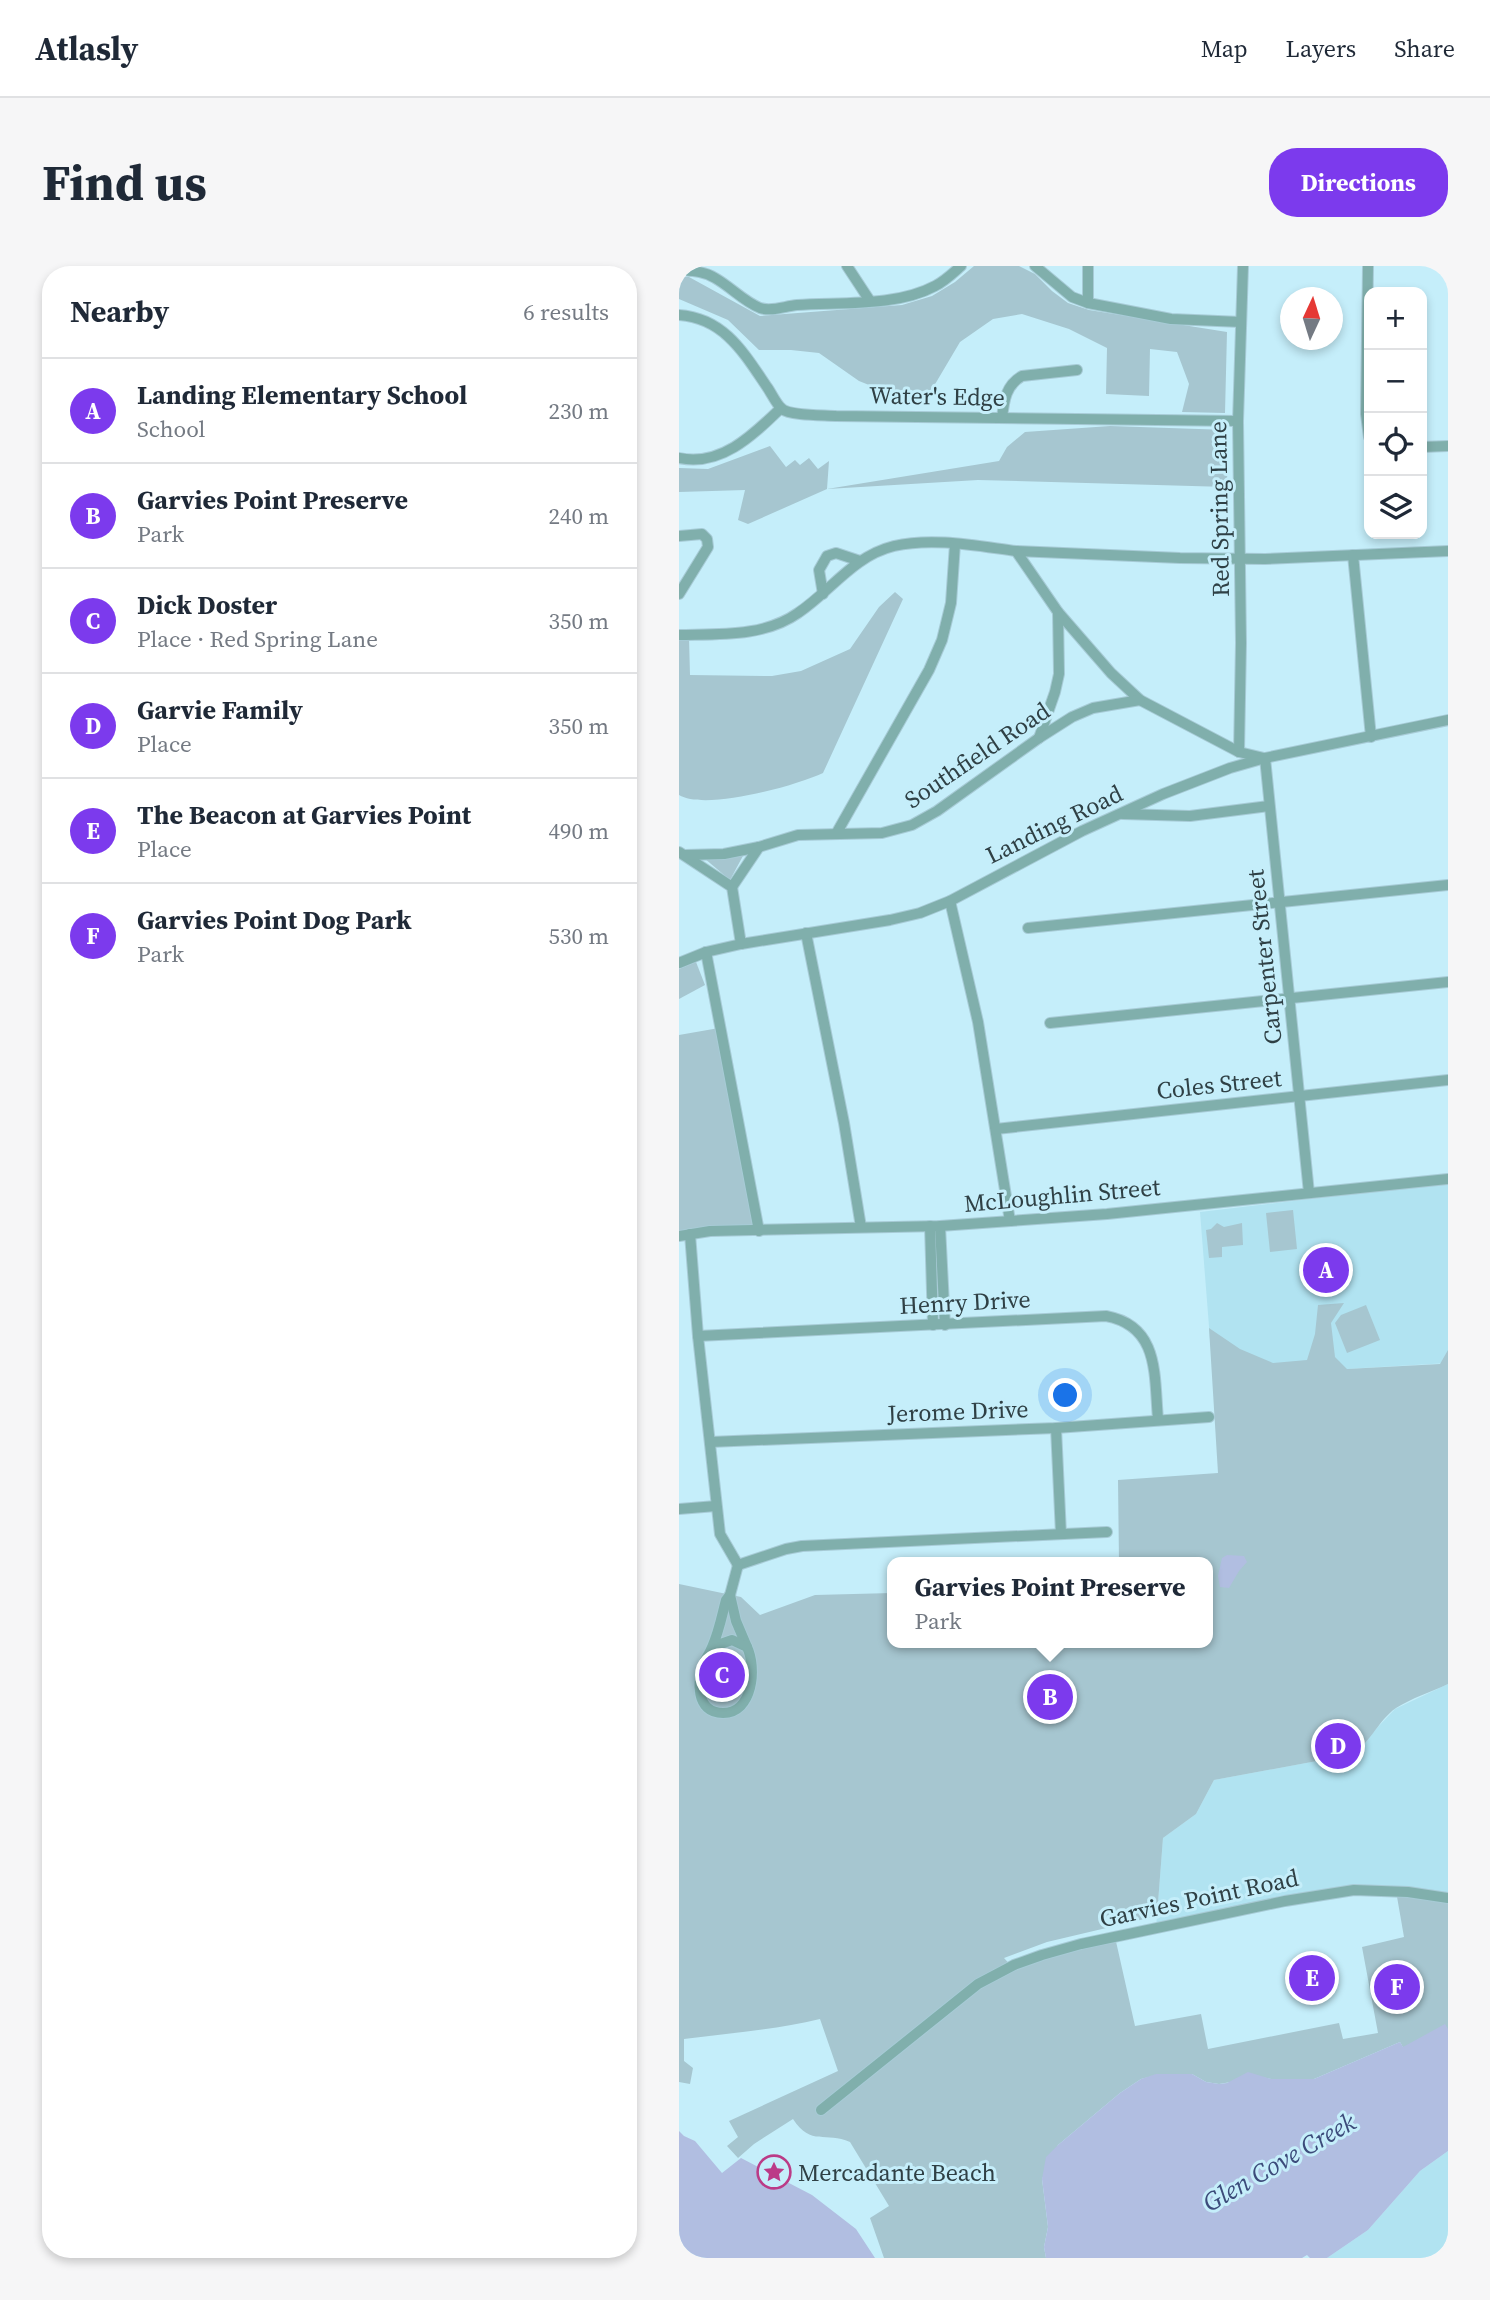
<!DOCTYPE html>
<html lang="en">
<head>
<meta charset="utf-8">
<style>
	:root { --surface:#fff; --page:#f6f6f7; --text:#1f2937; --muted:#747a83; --line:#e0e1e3; --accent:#7c3aed }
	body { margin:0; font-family:"Source Serif 4",serif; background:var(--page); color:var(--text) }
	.controls { position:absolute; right:21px; top:21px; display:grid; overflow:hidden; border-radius:14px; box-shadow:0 4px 10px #0003 }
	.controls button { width:63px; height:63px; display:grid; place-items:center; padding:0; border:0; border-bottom:2px solid var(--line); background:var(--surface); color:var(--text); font:35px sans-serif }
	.compass { position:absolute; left:601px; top:21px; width:63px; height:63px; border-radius:50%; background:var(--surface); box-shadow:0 4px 10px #0003; rotate:4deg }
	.you { position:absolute; left:387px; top:1130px; width:24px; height:24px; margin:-18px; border:5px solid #fff; border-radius:50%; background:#1a73e8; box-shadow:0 0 0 10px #1a73e833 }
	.badge { display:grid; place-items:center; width:46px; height:46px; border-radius:50%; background:var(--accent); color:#fff; font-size:23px; font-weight:700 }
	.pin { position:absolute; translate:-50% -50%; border:4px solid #fff; box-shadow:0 2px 7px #0006 }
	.popup { position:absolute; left:208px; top:1291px; width:326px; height:91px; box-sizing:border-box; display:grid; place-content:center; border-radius:14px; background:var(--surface); filter:drop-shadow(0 2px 5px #0005); font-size:23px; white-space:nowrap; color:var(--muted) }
	.popup b { font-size:26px; color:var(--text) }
	.popup::after { content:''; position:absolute; left:50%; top:100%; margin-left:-14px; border:14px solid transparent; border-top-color:var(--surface) }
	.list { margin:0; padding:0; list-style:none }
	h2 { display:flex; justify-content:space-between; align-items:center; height:91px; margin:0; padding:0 28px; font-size:30px }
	h2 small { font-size:23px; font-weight:400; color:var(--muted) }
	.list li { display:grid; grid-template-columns:46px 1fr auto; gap:21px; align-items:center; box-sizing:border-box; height:105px; padding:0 28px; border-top:2px solid var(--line) }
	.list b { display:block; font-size:26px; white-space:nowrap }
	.list p { margin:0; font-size:23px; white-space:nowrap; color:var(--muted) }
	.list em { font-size:23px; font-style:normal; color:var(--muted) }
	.icon { flex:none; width:38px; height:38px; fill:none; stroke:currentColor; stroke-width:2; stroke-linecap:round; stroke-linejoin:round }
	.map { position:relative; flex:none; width:769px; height:1992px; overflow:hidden; border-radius:28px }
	header { display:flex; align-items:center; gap:42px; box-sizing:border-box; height:98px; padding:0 35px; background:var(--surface); border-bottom:2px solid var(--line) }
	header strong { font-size:33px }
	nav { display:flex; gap:38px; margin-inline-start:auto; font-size:24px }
	.intro { display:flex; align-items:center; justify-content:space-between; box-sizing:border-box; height:168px; padding:0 42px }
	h1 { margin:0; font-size:49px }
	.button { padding:18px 32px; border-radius:28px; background:var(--accent); color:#fff; font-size:24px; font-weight:700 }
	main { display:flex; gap:42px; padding:0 42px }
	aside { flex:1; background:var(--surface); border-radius:28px; box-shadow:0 4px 10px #0003 }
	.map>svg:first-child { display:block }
</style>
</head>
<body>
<header>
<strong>Atlasly</strong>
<nav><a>Map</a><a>Layers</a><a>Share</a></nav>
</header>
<div class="intro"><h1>Find us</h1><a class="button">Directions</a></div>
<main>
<aside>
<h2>Nearby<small>6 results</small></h2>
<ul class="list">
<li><span class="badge">A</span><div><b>Landing Elementary School</b><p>School</p></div><em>230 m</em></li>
<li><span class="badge">B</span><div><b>Garvies Point Preserve</b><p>Park</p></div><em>240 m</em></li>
<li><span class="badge">C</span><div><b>Dick Doster</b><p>Place · Red Spring Lane</p></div><em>350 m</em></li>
<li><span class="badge">D</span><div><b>Garvie Family</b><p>Place</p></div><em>350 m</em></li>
<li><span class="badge">E</span><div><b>The Beacon at Garvies Point</b><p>Place</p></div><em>490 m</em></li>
<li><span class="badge">F</span><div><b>Garvies Point Dog Park</b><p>Park</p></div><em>530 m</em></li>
</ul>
</aside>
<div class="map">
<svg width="769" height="1992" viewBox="0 0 769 1992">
	<rect width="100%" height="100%" fill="#c5eefa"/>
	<g fill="#b1e3f1">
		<path d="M 769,917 L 769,1097 L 534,1111 L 521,946 Z"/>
		<path d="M 769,1418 L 769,1632 L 675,1623 L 477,1662 L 484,1572 L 517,1548 L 535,1514 L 670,1489 L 681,1484 L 697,1463 L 716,1443 Z"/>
		<path d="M 769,1885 L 769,1992 L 648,1992 L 689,1964 L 741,1905 Z"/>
	</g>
	<g fill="#a6c6d0">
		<path d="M 295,0 L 340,0 L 356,8 L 373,25 L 389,37 L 410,44 L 548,66 L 546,147 L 503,146 L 510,118 L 498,86 L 471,83 L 470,130 L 427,128 L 428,82 L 390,63 L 343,48 L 314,53 L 281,76 L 252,125 L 220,131 L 180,115 L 140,87 L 112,84 L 80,84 L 49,54 L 0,33 L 0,11 L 10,11 L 81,50 L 223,39 L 253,30 L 276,16 Z"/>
		<path d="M 431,160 L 549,164 L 548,221 L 299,214 L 148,223 L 69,258 L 59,254 L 66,224 L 0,226 L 0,202 L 29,203 L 91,180 L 107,201 L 116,194 L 121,199 L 130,192 L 139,203 L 150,195 L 148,223 L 320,195 L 328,181 L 346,166 Z"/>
		<path d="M 216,326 L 224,333 L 144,507 C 116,520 26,545 0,529 L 0,373 L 10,372 L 11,409 L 93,410 L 122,405 L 171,383 L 200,341 Z"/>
		<path d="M 65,588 L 51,614 L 25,592 Z"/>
		<path d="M 17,696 L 26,719 L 0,733 L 0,703 Z"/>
		<path d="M 40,762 L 78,964 L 0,970 L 0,769 Z"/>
		<path d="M 614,944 L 618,983 L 591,986 L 587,947 Z"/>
		<path d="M 538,957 L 545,961 L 563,957 L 564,979 L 543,981 L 543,991 L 530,992 L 527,964 L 532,963 Z"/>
		<path d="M 665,1037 L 652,1057 L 656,1091 L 668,1103 L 761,1098 L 769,1084 L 769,1418 C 752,1426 733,1432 717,1442 C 698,1455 691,1480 670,1489 L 535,1514 L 517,1548 L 484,1572 L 478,1650 L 368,1676 L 325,1692 L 335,1703 L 436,1671 L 456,1760 L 522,1748 L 529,1783 L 660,1757 L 664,1773 L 699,1767 L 683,1681 L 725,1671 L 717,1625 L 769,1632 L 769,1770 L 727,1787 L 721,1776 L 635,1813 L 592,1813 L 582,1811 L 540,1818 L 527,1816 L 513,1808 L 482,1808 L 462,1813 L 441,1827 L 379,1879 L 363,1913 L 369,1961 L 365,1981 L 367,1992 L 205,1992 L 191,1952 L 210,1940 L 171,1876 C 147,1865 132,1881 114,1853 L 75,1878 L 59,1892 L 48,1880 L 59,1871 L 50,1855 L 159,1805 L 141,1753 C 96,1764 50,1767 5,1773 L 5,1795 L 14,1802 L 11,1818 L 0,1816 L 0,1318 L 62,1331 L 81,1349 L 136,1329 L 213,1327 L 214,1377 L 528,1377 L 528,1296 L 440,1296 L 439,1214 L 539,1207 L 530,1062 L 561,1083 L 594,1097 L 628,1094 L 636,1068 L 639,1039 Z"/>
		<path d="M 687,1039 L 701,1074 L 668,1087 L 656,1057 L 662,1049 Z"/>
	</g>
	<g fill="#b1bee1">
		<path d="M 548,1289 L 565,1290 L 568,1296 L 560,1305 L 550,1322 L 541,1321 L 539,1310 L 543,1292 Z"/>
		<path d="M 766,1758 L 769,1763 L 769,1885 L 741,1905 L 689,1964 L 648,1992 L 631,1992 L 628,1989 L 623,1992 L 367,1992 L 365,1981 L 369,1961 L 363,1913 L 367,1891 L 379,1879 L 441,1827 L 462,1813 L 477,1808 L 513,1808 L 527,1816 L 540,1818 L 548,1817 L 569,1806 L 592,1813 L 635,1813 L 721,1776 L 724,1781 Z"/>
		<path d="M 0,1865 L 5,1870 L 16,1875 L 43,1907 L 62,1892 L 133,1929 L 177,1963 L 196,1992 L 0,1992 Z"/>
	</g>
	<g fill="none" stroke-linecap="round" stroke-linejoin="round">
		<defs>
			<g id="minor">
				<path d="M 168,0 L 191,35"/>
				<path d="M 356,0 L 393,31 L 409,37 L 492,53 L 562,56"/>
				<path d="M 409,0 L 409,37"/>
				<path d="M 689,0 L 687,148 L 690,171"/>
				<path d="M 0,4 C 12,5 25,5 36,12 C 52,21 64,35 81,42 C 93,46 106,40 118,39 C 161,36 217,41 256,20 C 266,15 274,7 282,0"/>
				<path d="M 0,49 C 45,52 65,87 88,121 C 93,128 97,138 103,143 C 112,150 144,149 157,150 L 559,155"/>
				<path d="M 323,152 C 325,134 327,119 343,110 L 398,104"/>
				<path d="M 743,181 L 769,180"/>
				<path d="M 0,192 C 42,201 74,169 102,142"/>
				<path d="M 0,270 L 23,268 L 28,273 L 29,281 L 0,328"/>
				<path d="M 337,285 L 501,292 L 586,293 L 769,285"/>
				<path d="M 674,289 L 692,471"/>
				<path d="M 144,328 L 140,304 L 148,290 L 157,287 L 181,295"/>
				<path d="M 0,369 C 40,368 85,371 119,347 C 152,325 174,290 215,280 C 254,271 298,280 337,285 L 379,346 L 432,407 L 461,434 L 560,486 L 585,492"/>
				<path d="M 360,472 L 376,426 L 380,408 L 379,346"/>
				<path d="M 560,486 L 562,377 L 559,155 L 564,0"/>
				<path d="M 586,492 L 630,927"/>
				<path d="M 444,548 L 511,550 L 590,540"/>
				<path d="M 157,568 L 250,404 L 263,374 L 272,337 L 276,278"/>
				<path d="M 0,586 L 53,621 L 62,678"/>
				<path d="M 6,589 L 45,588 L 80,581"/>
				<path d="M 53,621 L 80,581 L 119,569 L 203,567 L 233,559 L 258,545 L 360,472 L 393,451 L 414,442 L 461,434"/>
				<path d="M 271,635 L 299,756 L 331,955"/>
				<path d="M 349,662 L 769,619"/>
				<path d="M 127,667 L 165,857 L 182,961"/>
				<path d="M 27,686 L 80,965"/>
				<path d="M 0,697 L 27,686 L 62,678 L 211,654 L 241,647 L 271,635 L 403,565 L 484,528 L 551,502 L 586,492 L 769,454"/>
				<path d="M 371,757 L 769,716"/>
				<path d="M 317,863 L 769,814"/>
				<path d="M 251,960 L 254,1059"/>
				<path d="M 261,960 L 266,1059"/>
				<path d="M 11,968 L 19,1070 L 41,1268 L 59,1299"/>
				<path d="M 0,970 L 31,965 L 261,960 L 428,948 L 769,913"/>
				<path d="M 19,1070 L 427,1050 C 481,1060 475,1110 479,1153"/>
				<path d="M 377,1162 L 382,1268"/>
				<path d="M 31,1176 L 377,1162 L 530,1151"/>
				<path d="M 0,1243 L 37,1240"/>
				<path d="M 59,1299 L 107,1283 L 123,1280 L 428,1266"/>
				<path d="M 51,1329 L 57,1355 L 68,1381"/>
				<path d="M 33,1381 L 53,1374 L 68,1381 C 78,1402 74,1447 44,1447 C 16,1447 18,1414 25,1396 C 28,1391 31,1386 33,1381 C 40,1366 43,1349 47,1334 L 51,1329 L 59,1299"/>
				<path d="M 142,1844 L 299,1718 L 335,1699 L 363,1689 L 402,1678 L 606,1635 L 675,1624 L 729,1626 L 769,1632"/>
			</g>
		</defs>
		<use href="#minor" stroke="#a7cbd6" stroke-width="12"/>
		<use href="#minor" stroke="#80afac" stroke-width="10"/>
	</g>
	<defs>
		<symbol id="sight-ring" viewBox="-11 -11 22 22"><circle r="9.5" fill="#c5eefa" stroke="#bb3b87" stroke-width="1.5"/><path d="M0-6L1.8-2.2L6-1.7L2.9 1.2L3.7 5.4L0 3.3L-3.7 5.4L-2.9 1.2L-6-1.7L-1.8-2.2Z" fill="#bb3b87"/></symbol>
	</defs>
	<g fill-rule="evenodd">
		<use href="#sight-ring" x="76" y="1887" width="38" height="38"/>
	</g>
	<g text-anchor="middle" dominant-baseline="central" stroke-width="6" stroke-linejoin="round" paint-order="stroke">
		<g font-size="24" fill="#2f4045" stroke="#c5eefa">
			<text transform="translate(258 130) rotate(1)">Water's Edge</text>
			<text transform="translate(540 243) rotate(-91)">Red Spring Lane</text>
			<text transform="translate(298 489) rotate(-34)">Southfield Road</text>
			<text transform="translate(375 558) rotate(-26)">Landing Road</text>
			<text transform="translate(585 691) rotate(-96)">Carpenter Street</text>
			<text transform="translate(540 818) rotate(-6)">Coles Street</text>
			<text transform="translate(383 929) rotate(-5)">McLoughlin Street</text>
			<text transform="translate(286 1036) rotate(-3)">Henry Drive</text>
			<text transform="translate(279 1145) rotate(-2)">Jerome Drive</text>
			<text transform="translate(520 1632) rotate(-12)">Garvies Point Road</text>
		</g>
		<g font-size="24" fill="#2f4045" stroke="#c5eefa" text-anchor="start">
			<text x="119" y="1906">Mercadante Beach</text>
		</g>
		<g font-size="26" font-style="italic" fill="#3c4b7a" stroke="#c5eefa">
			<text transform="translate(600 1896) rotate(-30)">Glen Cove Creek</text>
		</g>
	</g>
</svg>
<div class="controls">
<button>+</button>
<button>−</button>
<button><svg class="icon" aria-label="locate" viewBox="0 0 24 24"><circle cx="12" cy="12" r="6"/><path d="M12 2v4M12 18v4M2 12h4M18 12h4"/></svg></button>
<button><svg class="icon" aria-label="layers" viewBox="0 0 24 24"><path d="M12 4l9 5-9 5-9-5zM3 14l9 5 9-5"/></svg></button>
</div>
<svg class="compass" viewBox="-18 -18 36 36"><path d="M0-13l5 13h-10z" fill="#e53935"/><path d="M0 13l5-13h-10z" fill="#747a83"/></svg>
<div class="you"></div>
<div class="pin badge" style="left:647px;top:1004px">A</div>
<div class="pin badge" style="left:371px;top:1431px">B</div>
<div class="popup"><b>Garvies Point Preserve</b>Park</div>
<div class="pin badge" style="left:43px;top:1409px">C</div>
<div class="pin badge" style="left:659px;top:1480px">D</div>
<div class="pin badge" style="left:633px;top:1712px">E</div>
<div class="pin badge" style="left:718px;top:1721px">F</div>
</div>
</main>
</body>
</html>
